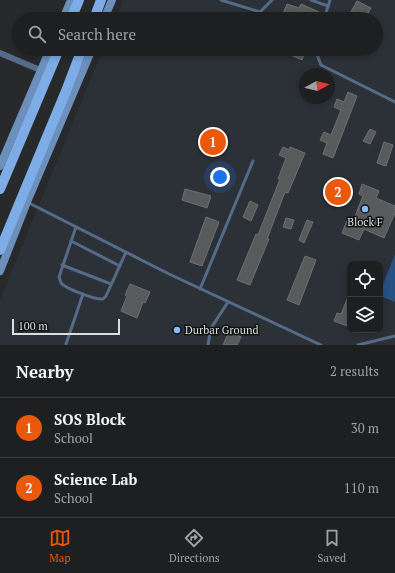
<!DOCTYPE html>
<html lang="en">
<head>
<meta charset="utf-8">
<style>
	:root { --surface:#1d1f20; --page:#252729; --text:#f1f3f6; --muted:#a0a2a5; --line:#3b3d3e; --accent:#ea580c }
	body { margin:0; font-family:"PT Serif",serif; background:var(--page); color:var(--text) }
	.controls { position:absolute; right:12px; bottom:12px; display:grid; overflow:hidden; border-radius:8px; box-shadow:0 2px 6px #0003 }
	.controls button { width:36px; height:36px; display:grid; place-items:center; padding:0; border:0; border-bottom:1px solid var(--line); background:var(--surface); color:var(--text); font:20px sans-serif }
	.compass { position:absolute; left:299px; top:68px; width:36px; height:36px; border-radius:50%; background:var(--surface); box-shadow:0 2px 6px #0003; rotate:82deg }
	.scale { position:absolute; left:12px; bottom:10px; width:108px; box-sizing:border-box; padding-left:4px; border:2px solid #dddee0; border-top:0; font-size:11px; line-height:14px; white-space:nowrap; color:#dddee0; -webkit-text-stroke:3px #111212; paint-order:stroke }
	.you { position:absolute; left:220px; top:177px; width:14px; height:14px; margin:-10px; border:3px solid #fff; border-radius:50%; background:#1a73e8; box-shadow:0 0 0 6px #1a73e833 }
	.badge { display:grid; place-items:center; width:26px; height:26px; border-radius:50%; background:var(--accent); color:#fff; font-size:13px; font-weight:700 }
	.pin { position:absolute; translate:-50% -50%; border:2px solid #fff; box-shadow:0 1px 4px #0006 }
	.list { margin:0; padding:0; list-style:none }
	h2 { display:flex; justify-content:space-between; align-items:center; height:52px; margin:0; padding:0 16px; font-size:17px }
	h2 small { font-size:13px; font-weight:400; color:var(--muted) }
	.list li { display:grid; grid-template-columns:26px 1fr auto; gap:12px; align-items:center; box-sizing:border-box; height:60px; padding:0 16px; border-top:1px solid var(--line) }
	.list b { display:block; font-size:15px; white-space:nowrap }
	.list p { margin:0; font-size:13px; white-space:nowrap; color:var(--muted) }
	.list em { font-size:13px; font-style:normal; color:var(--muted) }
	.icon { flex:none; width:22px; height:22px; fill:none; stroke:currentColor; stroke-width:2; stroke-linecap:round; stroke-linejoin:round }
	.map { position:relative; flex:none; width:395px; height:345px; overflow:hidden }
	.search { position:absolute; background:var(--surface); box-shadow:0 2px 6px #0003; left:12px; right:12px; top:12px; height:44px; display:flex; align-items:center; gap:10px; box-sizing:border-box; padding:0 14px; border-radius:22px; color:var(--muted); font-size:15px }
	.sheet { height:172px; background:var(--surface) }
	nav { display:flex; justify-content:space-around; align-items:center; box-sizing:border-box; height:56px; border-top:1px solid var(--line); background:var(--surface); font-size:11px; color:var(--muted) }
	nav a { display:grid; justify-items:center; gap:2px }
	nav .on { color:var(--accent) }
	.map>svg:first-child { display:block }
</style>
</head>
<body>
<div class="map">
<svg width="395" height="345" viewBox="0 0 395 345">
	<rect width="100%" height="100%" fill="#27292b"/>
	<path fill="#2c3138" fill-rule="evenodd" d="M 123,0 L 395,0 L 395,345 L 0,345 L 0,300 L 103,49 L 376,49 L 376,19 L 116,19 ZM 305,74 L 329,74 L 329,98 L 305,98 ZM 350,264 L 380,264 L 380,330 L 350,330 Z"/>
	<path fill="#285184" d="M 395,254 L 395,302 L 380,296 L 380,292 Z"/>
	<g fill="#585a5c" stroke="#6d6f71">
		<path d="M 357,1 L 371,8 L 365,19 L 347,19 Z"/>
		<path d="M 287,4 L 299,8 L 301,4 L 321,13 L 319,19 L 289,19 L 282,16 Z"/>
		<path d="M 277,49 L 306,49 L 302,60 Z"/>
		<path d="M 348,92 L 357,96 L 333,158 L 323,154 L 327,143 L 320,140 L 324,132 L 331,135 L 341,110 L 334,107 L 337,99 L 344,102 Z"/>
		<path d="M 370,129 L 376,132 L 370,144 L 363,141 Z"/>
		<path d="M 384,142 L 393,145 L 386,166 L 377,163 Z"/>
		<path d="M 283,147 L 289,150 L 290,147 L 305,153 L 288,193 L 285,192 L 267,239 L 269,239 L 250,285 L 237,280 L 256,234 L 258,235 L 280,179 L 278,179 L 286,158 L 279,155 Z"/>
		<path d="M 362,184 L 379,191 L 376,198 L 395,206 L 395,213 L 384,238 L 364,229 L 359,240 L 342,233 L 347,221 L 352,224 L 363,196 L 359,194 Z"/>
		<path d="M 185,189 L 211,196 L 207,208 L 182,200 Z"/>
		<path d="M 250,201 L 258,205 L 251,221 L 243,217 Z"/>
		<path d="M 206,217 L 219,222 L 202,266 L 190,262 Z"/>
		<path d="M 286,218 L 294,220 L 291,229 L 283,227 Z"/>
		<path d="M 307,220 L 313,222 L 304,243 L 299,240 Z"/>
		<path d="M 305,256 L 316,260 L 299,305 L 287,300 Z"/>
		<path d="M 130,284 L 150,292 L 145,303 L 143,302 L 137,318 L 121,311 L 127,296 L 125,295 Z"/>
		<path d="M 350,292 L 350,327 L 334,321 L 337,313 L 341,314 Z"/>
		<path d="M 229,331 L 241,337 L 237,345 L 223,345 Z"/>
	</g>
	<g fill="none" stroke-linecap="round" stroke-linejoin="round">
		<g stroke="#556b87" stroke-width="3">
			<path d="M 221,0 L 260,12 L 272,0"/>
			<path d="M 311,0 L 328,6"/>
			<path d="M 324,19 L 330,0"/>
			<path d="M 316,49 L 316,52 L 321,65 L 395,102"/>
			<path d="M 27,202 L 169,274 L 321,345"/>
			<path d="M 76,227 L 59,277 C 60,279 60,280 61,283 C 66,289 96,300 103,299 L 106,296 L 126,252"/>
			<path d="M 71,241 L 120,266"/>
			<path d="M 62,265 L 111,284"/>
			<path d="M 200,289 L 253,161"/>
			<path d="M 66,344 L 83,294"/>
			<path d="M 208,345 L 211,328 L 228,302"/>
			<path d="M 358,345 L 395,336"/>
		</g>
		<path stroke="#556b87" stroke-width="6" d="M 0,53 L 40,70"/>
		<g stroke="#6c8fbc" stroke-width="8">
			<path d="M 63,19 L 71,0"/>
			<path d="M 104,19 L 112,0"/>
			<path d="M 0,166 L 50,49"/>
			<path d="M 0,271 L 27,202 L 92,49"/>
		</g>
		<g stroke="#7eace6" stroke-width="10">
			<path d="M 71,19 L 79,0"/>
			<path d="M 94,19 L 101,0"/>
			<path d="M 0,189 L 59,49"/>
			<path d="M 0,250 L 66,91 L 82,49"/>
		</g>
	</g>
	<g fill="#88bbfc" stroke="#111212" stroke-width="1.5">
		<circle cx="365" cy="209" r="4"/>
		<circle cx="177" cy="330" r="4"/>
	</g>
	<g text-anchor="middle" dominant-baseline="central" stroke-width="3" stroke-linejoin="round" paint-order="stroke">
		<g font-size="11" fill="#dddee0" stroke="#111212">
			<text x="365" y="222">Block F</text>
			<text x="185" y="330" text-anchor="start">Durbar Ground</text>
		</g>
	</g>
</svg>
<div class="controls">
<button><svg class="icon" aria-label="locate" viewBox="0 0 24 24"><circle cx="12" cy="12" r="6"/><path d="M12 2v4M12 18v4M2 12h4M18 12h4"/></svg></button>
<button><svg class="icon" aria-label="layers" viewBox="0 0 24 24"><path d="M12 4l9 5-9 5-9-5zM3 14l9 5 9-5"/></svg></button>
</div>
<svg class="compass" viewBox="-18 -18 36 36"><path d="M0-13l5 13h-10z" fill="#e53935"/><path d="M0 13l5-13h-10z" fill="#a0a2a5"/></svg>
<div class="scale">100 m</div>
<div class="you"></div>
<div class="pin badge" style="left:213px;top:142px">1</div>
<div class="pin badge" style="left:338px;top:192px">2</div>
<div class="search"><svg class="icon" aria-label="search" viewBox="0 0 24 24"><circle cx="10" cy="10" r="6"/><path d="M15 15l6 6"/></svg>Search here</div>
</div>
<section class="sheet">
<h2>Nearby<small>2 results</small></h2>
<ul class="list">
<li><span class="badge">1</span><div><b>SOS Block</b><p>School</p></div><em>30 m</em></li>
<li><span class="badge">2</span><div><b>Science Lab</b><p>School</p></div><em>110 m</em></li>
</ul>
</section>
<nav>
<a class="on"><svg class="icon" aria-label="map" viewBox="0 0 24 24"><path d="M3 6l6-2 6 2 6-2v14l-6 2-6-2-6 2zM9 4v14M15 6v14"/></svg>Map</a>
<a><svg class="icon" aria-label="directions" viewBox="0 0 24 24"><path d="M12 3l9 9-9 9-9-9zM9 14v-3h6M13 9l2 2-2 2"/></svg>Directions</a>
<a><svg class="icon" aria-label="saved" viewBox="0 0 24 24"><path d="M7 4h10v16l-5-4-5 4z"/></svg>Saved</a>
</nav>
</body>
</html>
